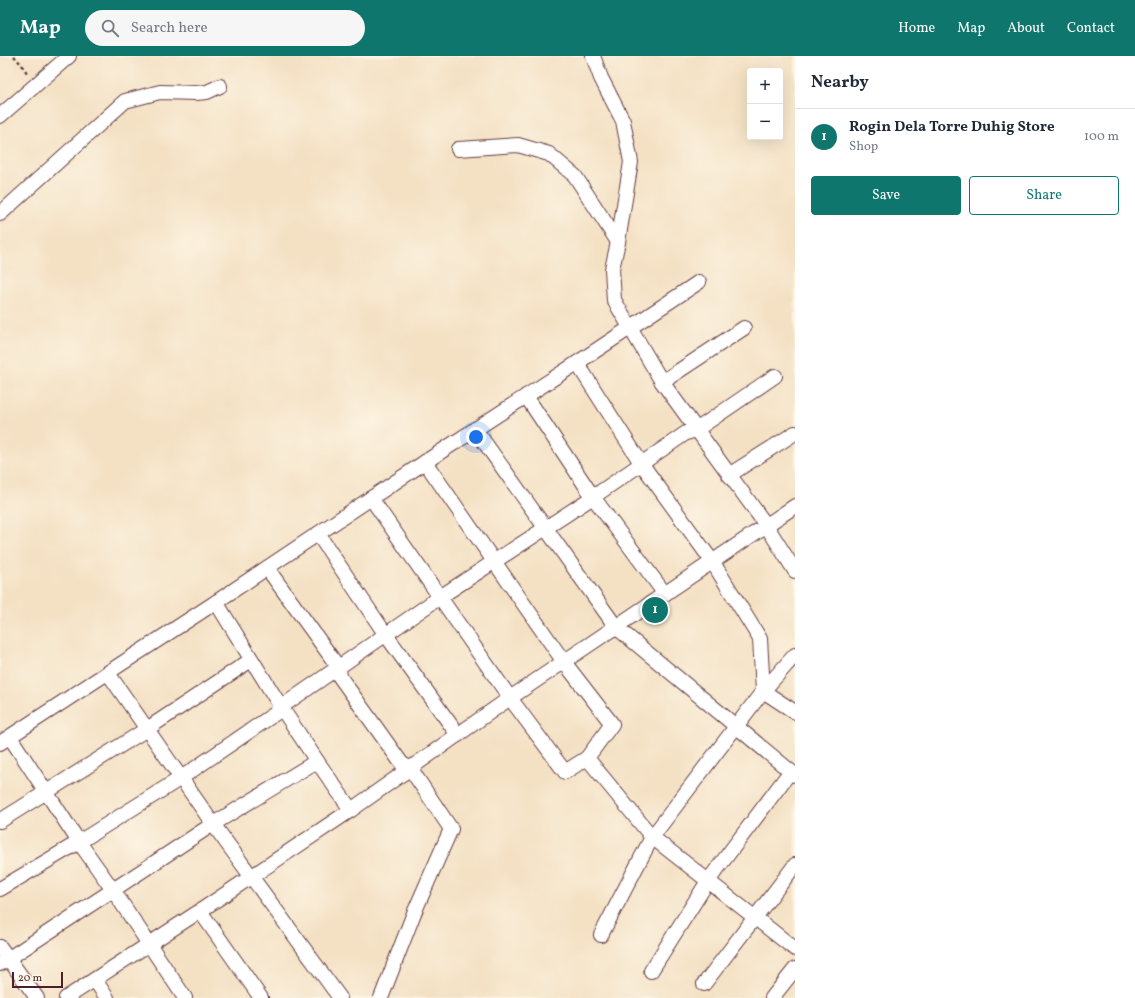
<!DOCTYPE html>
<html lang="en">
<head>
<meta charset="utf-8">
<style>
	:root { --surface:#fff; --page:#f6f6f7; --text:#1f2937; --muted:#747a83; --line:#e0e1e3; --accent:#0f766e }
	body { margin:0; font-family:Vollkorn,serif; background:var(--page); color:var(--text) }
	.controls { position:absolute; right:12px; top:12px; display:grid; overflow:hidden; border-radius:4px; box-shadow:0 4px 16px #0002 }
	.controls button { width:36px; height:36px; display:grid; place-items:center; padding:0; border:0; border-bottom:1px solid var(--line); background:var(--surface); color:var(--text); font:20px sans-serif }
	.scale { position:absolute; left:12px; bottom:10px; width:51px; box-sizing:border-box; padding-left:4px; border:2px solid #4a1f2b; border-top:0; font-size:11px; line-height:14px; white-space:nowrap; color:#4a1f2b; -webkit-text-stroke:3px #fcf5e5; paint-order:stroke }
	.you { position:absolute; left:476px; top:381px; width:14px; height:14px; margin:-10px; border:3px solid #fff; border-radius:50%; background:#1a73e8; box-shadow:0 0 0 6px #1a73e833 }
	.badge { display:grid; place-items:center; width:26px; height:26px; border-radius:50%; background:var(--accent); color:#fff; font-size:13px; font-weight:700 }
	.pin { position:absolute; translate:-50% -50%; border:2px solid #fff; box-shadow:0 1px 4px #0006 }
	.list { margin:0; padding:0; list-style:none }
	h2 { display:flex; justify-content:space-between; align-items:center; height:52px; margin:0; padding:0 16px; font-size:17px }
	h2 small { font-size:13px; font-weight:400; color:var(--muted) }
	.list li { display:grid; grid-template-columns:26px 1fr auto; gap:12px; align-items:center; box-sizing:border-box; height:56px; padding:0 16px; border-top:1px solid var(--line) }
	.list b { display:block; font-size:15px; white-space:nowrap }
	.list p { margin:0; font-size:13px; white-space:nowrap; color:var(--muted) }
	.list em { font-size:13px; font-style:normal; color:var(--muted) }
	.actions { display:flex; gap:8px; padding:12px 16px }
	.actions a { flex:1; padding:9px 0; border:1px solid var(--accent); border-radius:4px; text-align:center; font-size:14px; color:var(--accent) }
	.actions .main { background:var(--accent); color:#fff }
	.icon { flex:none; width:22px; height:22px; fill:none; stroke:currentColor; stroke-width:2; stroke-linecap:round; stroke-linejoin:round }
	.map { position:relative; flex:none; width:795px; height:942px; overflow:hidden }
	header { display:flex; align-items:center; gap:24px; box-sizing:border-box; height:56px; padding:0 20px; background:var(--accent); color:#fff }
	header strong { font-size:19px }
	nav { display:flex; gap:22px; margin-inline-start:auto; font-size:14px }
	.search { width:280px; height:36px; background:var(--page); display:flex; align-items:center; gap:10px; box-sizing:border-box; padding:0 14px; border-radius:22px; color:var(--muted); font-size:15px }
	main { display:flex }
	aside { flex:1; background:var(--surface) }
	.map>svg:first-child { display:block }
</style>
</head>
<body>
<header>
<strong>Map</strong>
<div class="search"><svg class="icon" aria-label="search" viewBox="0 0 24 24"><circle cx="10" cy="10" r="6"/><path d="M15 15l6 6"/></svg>Search here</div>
<nav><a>Home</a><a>Map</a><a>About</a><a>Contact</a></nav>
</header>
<main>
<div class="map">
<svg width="795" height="942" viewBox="0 0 795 942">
	<rect width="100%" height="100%" fill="#fcf5e5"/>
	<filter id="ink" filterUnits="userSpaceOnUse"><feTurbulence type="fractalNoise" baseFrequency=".025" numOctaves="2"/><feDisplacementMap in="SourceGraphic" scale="8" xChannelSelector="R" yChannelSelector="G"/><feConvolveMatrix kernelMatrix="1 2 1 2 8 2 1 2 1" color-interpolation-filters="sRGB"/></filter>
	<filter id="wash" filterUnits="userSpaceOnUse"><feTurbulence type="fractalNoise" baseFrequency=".012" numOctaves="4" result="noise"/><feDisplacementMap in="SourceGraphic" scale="16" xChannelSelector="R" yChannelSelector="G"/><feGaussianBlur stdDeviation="0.9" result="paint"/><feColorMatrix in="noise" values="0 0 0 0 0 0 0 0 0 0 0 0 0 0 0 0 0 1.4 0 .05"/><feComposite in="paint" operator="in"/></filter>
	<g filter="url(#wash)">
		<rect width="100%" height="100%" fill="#f4e1c4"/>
	</g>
	<g filter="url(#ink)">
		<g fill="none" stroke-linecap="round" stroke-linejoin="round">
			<defs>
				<g id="minor">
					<path d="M 593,0 L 601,22 L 623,65 L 631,106 L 618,186 L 612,213 L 614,244 L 662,326 L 766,469 L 795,515"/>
					<path d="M 0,60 L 69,0"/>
					<path d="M 458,93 L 518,89 L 549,98 L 575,120 L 618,186"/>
					<path d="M 0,158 L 125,45 L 160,36 L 196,37 L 207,36 L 220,30"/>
					<path d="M 577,307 L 641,407 L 712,505 L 760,583 L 763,635 L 795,656"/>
					<path d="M 662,326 L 744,272"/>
					<path d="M 526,340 L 593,441 L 665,538"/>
					<path d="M 475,373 L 616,571 L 795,719"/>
					<path d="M 425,406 L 564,606 L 612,668 L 587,702 L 652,781 L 795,893"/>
					<path d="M 729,419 L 795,377"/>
					<path d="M 371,442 L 510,642 L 565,716 L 587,702"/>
					<path d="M 318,478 L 386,579 L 458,679"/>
					<path d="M 267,512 L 339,612 L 340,621 L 402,708 L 410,712 L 451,773 L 414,857 L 381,942"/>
					<path d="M 216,546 L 281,651 L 317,705 L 351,754"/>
					<path d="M 108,617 L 213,768 L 340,942"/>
					<path d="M 10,681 L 79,786 L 113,834 L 185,942"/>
					<path d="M 0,687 L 216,546 L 425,406 L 577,307 L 699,226"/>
					<path d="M 0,765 L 147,673 L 251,604"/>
					<path d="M 0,833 L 79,786 L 181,722 L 276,657 L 281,651 L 440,541 L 593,441 L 686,377 L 696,374 L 775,320"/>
					<path d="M 200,855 L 261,942"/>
					<path d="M 601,879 L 652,781 L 763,635 L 795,599"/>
					<path d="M 0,891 L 37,942"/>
					<path d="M 0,908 L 113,834 L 213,768 L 317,705"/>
					<path d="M 651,915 L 708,825 L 790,716"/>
					<path d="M 95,924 L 107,942"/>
					<path d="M 704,928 L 795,809"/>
					<path d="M 66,942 L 200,855 L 351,754 L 510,642 L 795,450"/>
					<path d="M 772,942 L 795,913"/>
				</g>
			</defs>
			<use href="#minor" stroke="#643c42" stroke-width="16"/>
			<path stroke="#643c42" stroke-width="2.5" stroke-dasharray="3 3" stroke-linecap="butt" d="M 14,0 L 22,9 L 27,17"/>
			<use href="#minor" stroke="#fff" stroke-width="14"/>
		</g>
	</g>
</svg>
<div class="controls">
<button>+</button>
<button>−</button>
</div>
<div class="scale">20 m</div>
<div class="you"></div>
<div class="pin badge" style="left:655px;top:554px">1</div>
</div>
<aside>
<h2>Nearby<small></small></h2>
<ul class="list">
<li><span class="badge">1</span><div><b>Rogin Dela Torre Duhig Store</b><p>Shop</p></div><em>100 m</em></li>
</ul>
<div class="actions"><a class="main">Save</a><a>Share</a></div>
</aside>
</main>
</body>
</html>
